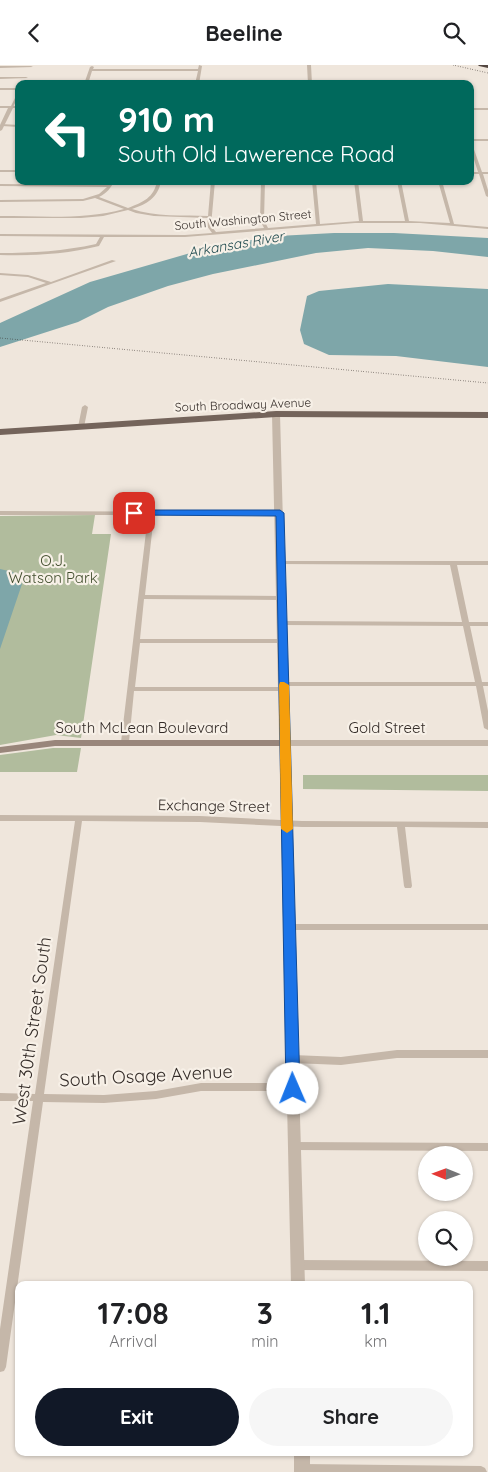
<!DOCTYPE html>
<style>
:root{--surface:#fff;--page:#f6f6f6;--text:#202124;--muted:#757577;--accent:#111827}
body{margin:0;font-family:Quicksand,sans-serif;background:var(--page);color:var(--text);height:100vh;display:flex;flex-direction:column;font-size:19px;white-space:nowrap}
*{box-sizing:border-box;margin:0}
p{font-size:16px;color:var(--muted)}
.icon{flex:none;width:28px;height:28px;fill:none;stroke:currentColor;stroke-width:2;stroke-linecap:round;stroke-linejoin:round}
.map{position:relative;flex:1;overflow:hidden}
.drawer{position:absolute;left:15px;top:1216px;width:458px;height:175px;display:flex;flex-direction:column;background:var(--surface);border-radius:10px;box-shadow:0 1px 4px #0004}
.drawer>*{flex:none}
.hud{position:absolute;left:15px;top:15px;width:459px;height:105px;border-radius:10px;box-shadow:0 1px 4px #0004;background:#00695c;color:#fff;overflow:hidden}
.needle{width:32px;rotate:271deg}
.buttons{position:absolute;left:418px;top:1081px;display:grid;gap:10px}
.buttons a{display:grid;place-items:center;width:55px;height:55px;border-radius:50%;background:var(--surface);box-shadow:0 1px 4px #0004;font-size:25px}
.pin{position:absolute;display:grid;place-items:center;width:42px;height:42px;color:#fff;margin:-21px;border-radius:10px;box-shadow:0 2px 8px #0006}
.me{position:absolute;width:55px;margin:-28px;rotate:359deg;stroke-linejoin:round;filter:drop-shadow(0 0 4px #0008)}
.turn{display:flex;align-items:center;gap:18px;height:105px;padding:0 20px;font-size:22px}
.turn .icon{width:65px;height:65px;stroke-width:2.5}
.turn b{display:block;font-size:35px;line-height:42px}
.eta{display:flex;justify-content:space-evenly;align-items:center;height:85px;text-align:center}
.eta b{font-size:30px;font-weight:800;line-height:35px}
.cta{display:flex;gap:10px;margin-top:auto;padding:10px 20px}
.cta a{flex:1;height:58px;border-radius:30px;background:var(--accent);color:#fff;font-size:20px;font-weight:800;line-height:58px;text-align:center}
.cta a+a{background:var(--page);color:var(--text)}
header{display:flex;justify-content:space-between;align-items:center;height:65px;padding:0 20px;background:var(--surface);font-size:22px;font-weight:800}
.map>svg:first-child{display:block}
.green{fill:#b1bc9d}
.water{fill:#7ea6a9}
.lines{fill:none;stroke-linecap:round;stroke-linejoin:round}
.minor{fill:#c5b7a9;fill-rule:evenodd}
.tertiary{fill:#c5b7a9;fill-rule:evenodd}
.secondary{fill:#99867b;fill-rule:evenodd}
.primary{fill:#74645b;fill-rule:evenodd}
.motorway{fill:#534640;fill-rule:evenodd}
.rail{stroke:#342c28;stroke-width:1;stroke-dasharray:0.5 2;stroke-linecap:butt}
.route{fill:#1a73e8;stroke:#114b97}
.slow{fill:#f59e0b}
.labels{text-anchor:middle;stroke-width:4.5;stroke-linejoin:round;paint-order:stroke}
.far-street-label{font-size:12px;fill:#342c28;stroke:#f7f0e7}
.far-water-label{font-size:14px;font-style:italic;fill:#224c50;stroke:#f7f0e7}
.park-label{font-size:15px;fill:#434f2f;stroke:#f7f0e7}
.street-label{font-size:15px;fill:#342c28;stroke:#f7f0e7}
.near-street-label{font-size:18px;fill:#342c28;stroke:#f7f0e7}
</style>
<header><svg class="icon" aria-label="back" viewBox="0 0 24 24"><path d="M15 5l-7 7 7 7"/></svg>Beeline<svg class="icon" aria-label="search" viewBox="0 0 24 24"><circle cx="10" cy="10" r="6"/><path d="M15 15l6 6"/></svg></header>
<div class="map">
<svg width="488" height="1407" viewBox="0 0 488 1407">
<rect width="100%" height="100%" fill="#efe6dc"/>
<path class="green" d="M95 450 92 469H111L81 673 56 670 0 680V451Z
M53 683H81L77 707H0V690Z
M303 710H488V726L303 724Z"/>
<path class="water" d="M334 168H394L488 173V192L433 186 368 183 316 188 213 209 168 221 108 242 78 257 0 282V258L90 217 218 180 278 171Z
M388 219 488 224V302L396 291 329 290 304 279 300 265 307 231 319 226Z
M0 504 13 507 22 519 0 584Z"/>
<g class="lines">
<path class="minor" d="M199 0 202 1 199 19H195L198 6H92L88 19H84L90 2 92 1 94 2 93 4H198Z
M307 0H311L312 19H308Z
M0 1H31L33 2 0 3Z
M0 12H26L28 13 0 14Z
M0 23H19V25H0Z
M19 25V30L13 42 10 43Z
M1 59 19 60V62L2 61Z
M470 74H488V76H471L482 107H488V109H483L488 125V132L486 131 479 109H470V107H478L470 82Z
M0 105H19V107H0Z
M110 116H114C111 123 107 128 99 132L128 143C143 137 154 133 157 116H161C158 133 147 139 132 144 154 152 184 150 208 151L211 116H215L211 161 216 167 264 163 260 155 261 116H265L264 155 268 163 316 159 312 116H316L320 159 359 156 354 116H358L363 156H405L397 116H401L409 156 450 158 438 116H442L454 159 488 162V164L420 158H355L185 172H104L99 181C67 189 34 191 0 190V188C33 188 64 186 96 179L100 172 0 171V169L185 170 212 168 207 161 208 153 154 151 136 148 128 145 103 151 81 153H0V151C41 151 84 155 124 144L95 133 83 136 0 137V135L83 134 99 129 107 122 0 121V119L109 120Z
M112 195 116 196 0 237V234L46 218 28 212 0 210V208L28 210 51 217Z
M85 340 88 342 84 362 81 364 78 362 82 342Z
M0 446 282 447 283 448 280 450H154L145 530 282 531 285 533 282 535 144 534 140 574H283L286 576 283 578H140L135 622H284L288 624 284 626H134L129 677 128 679H122L121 677 148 450H0Z
M281 496H488V500H457L469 557H488V561H470L482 617H488V621H483L488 646V665L484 663 476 621H284L281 619 284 617H475L463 561 283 560 280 558 283 556 462 557 450 500 279 499 278 498Z
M0 750 200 751 302 756 488 757V763L405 762 412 821 411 823H405L404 821 397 762H302L200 757 82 756 44 1029 104 1030 156 1026 201 1018H293L296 1019 298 1022 296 1025 293 1026H201L156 1034 104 1038 43 1037 6 1302 4 1306 0 1307V1264L33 1036H0V1028L35 1029 75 756H0Z
M290 859H488V865H290L287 864 286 862 287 860Z
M397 985H488V993H397L341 1000 293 998 290 997 288 994 290 991 293 990 341 992Z
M294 1077 488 1078V1086L294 1085 291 1084 289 1081 291 1078Z
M297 1195 488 1196V1206L297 1205 293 1203 292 1200 293 1197Z
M302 1399 481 1401 485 1403 487 1407H297L296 1405 298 1401Z"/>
<path class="tertiary" d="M0 41H19V43H13L2 65 0 66V60L8 43H0Z
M470 43H488V45H470Z
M276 347 280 349 289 675H488V681H289L305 1220H291L272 349Z
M294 1388H310V1407H294Z"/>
<path class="secondary" d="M55 675H285L291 678 285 681H55L0 688V682Z"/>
<path class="primary" d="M276 346 488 347V353L276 352 0 370V364Z"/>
<path class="motorway" d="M478 0H488V3L479 1Z"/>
<path class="rail" d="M453 0 488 8
M0 273 488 318"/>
</g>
<path class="route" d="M134 445H280L284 448 300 1024 298 1028 293 1030 288 1028 286 1024 276 451 131 450 130 448Z"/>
<path class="slow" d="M280 617H284L289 620 293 764 287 768 281 764 279 620Z"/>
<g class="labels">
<g class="far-street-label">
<text transform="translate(243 155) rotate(-5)" y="4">South Washington Street</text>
<text transform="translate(243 340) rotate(-2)" y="4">South Broadway Avenue</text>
</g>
<g class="far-water-label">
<text transform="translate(236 179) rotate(-10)" y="5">Arkansas River</text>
</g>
<g class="park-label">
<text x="53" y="501">O.J.<tspan x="53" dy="17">Watson Park</tspan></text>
</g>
<g class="street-label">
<text x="142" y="668">South McLean Boulevard</text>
<text x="387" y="668">Gold Street</text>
<text transform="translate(214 741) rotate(1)" y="5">Exchange Street</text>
</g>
<g class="near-street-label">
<text transform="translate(32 966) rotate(-82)" y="6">West 30th Street South</text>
<text transform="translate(146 1011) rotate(-3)" y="6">South Osage Avenue</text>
</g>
</g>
</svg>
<div class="buttons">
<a><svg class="needle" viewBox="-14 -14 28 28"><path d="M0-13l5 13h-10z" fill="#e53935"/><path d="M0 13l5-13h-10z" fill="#757577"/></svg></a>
<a><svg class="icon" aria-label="search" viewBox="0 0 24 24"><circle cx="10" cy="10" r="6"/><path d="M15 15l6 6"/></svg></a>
</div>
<div class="pin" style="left:134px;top:448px;background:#d93025"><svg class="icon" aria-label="arrive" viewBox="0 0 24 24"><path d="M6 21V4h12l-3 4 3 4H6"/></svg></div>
<svg class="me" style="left:293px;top:1024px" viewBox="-20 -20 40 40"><circle r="19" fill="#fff"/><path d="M0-13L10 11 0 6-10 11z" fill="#1a73e8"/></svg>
<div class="hud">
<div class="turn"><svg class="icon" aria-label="left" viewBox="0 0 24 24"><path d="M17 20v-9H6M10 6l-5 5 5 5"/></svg><div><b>910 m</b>South Old Lawerence Road</div></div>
</div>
<section class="drawer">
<div class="eta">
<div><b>17:08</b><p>Arrival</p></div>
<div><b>3</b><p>min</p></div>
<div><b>1.1</b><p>km</p></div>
</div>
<div class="cta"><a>Exit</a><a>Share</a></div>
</section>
</div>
